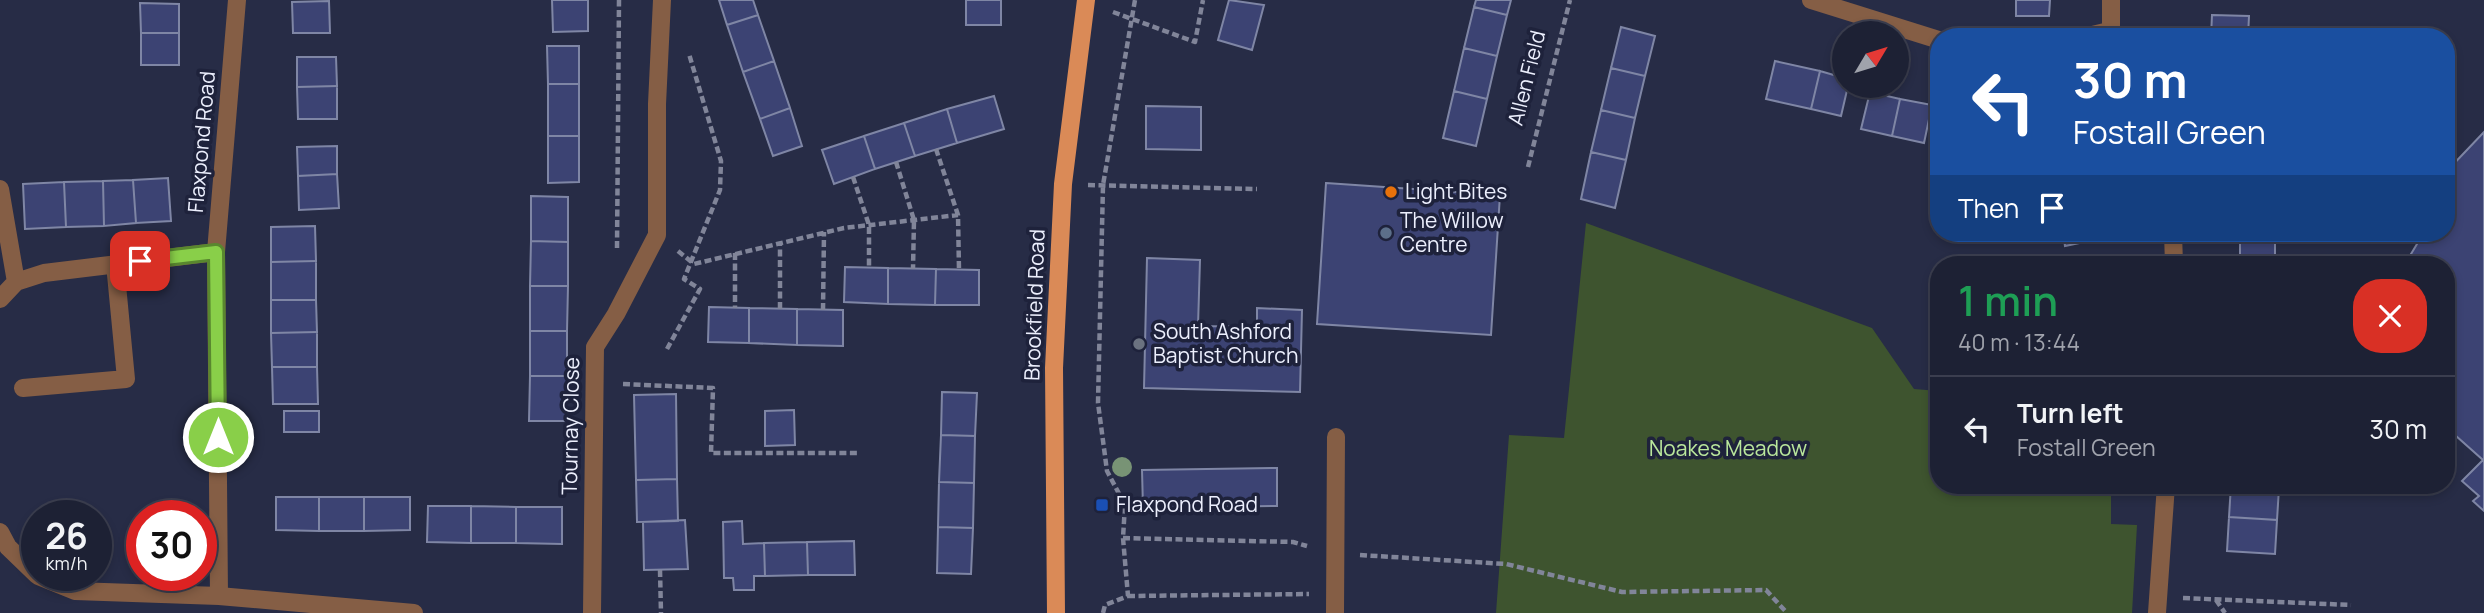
<!DOCTYPE html>
<meta charset="utf-8">
<style>
:root{--surface:#1d2134;--page:#2a2e40;--text:#f1f3f6;--muted:#a0a3ac;--line:#3b3e4f}
body{margin:0;font-family:Manrope,sans-serif;background:var(--page);color:var(--text);height:100vh;display:flex;flex-direction:column;font-size:26px;white-space:nowrap}
*{box-sizing:border-box;margin:0}
p{font-size:23px;color:var(--muted)}
.icon{flex:none;width:38px;height:38px;fill:none;stroke:currentColor;stroke-width:2;stroke-linecap:round;stroke-linejoin:round}
.map{position:relative;flex:1;overflow:hidden}
.drawer{position:absolute;left:1930px;top:256px;width:525px;height:238px;display:flex;flex-direction:column;background:var(--surface);border-radius:28px;box-shadow:0 4px 10px #0003,0 0 0 2px var(--line)}
.drawer>*{flex:none}
.banner{position:absolute;left:1930px;top:28px;width:525px;height:214px;border-radius:28px;box-shadow:0 4px 10px #0003,0 0 0 2px var(--line);background:#1a4fa0;color:#fff;overflow:hidden}
.needle{width:46px;rotate:52deg}
.controls{position:absolute;left:1832px;top:21px;display:grid;gap:14px}
.controls a{display:grid;place-items:center;width:77px;height:77px;border-radius:50%;background:var(--surface);box-shadow:0 4px 10px #0003,0 0 0 2px var(--line);font-size:35px}
.speed{position:absolute;left:21px;top:500px;display:flex;gap:14px;font-size:35px;font-weight:700;text-align:center}
.speed>*{display:grid;place-content:center;width:91px;height:91px;border-radius:50%;background:var(--surface);box-shadow:0 4px 10px #0003,0 0 0 2px var(--line);line-height:1}
.speed small{font-size:18px;font-weight:400}
.speed .limit{border:10px solid #d22;background:#fff;color:#111}
.pin{position:absolute;display:grid;place-items:center;width:60px;height:60px;color:#fff;margin:-30px;border-radius:14px;box-shadow:0 4px 10px #0006}
.me{position:absolute;width:77px;margin:-38px;rotate:0deg;stroke-linejoin:round;filter:drop-shadow(0 0 5px #0008)}
.turn{display:flex;align-items:center;gap:24px;height:147px;padding:0 28px;font-size:32px}
.turn .icon{width:91px;height:91px;stroke-width:2.5}
.turn b{display:block;font-size:49px;line-height:60px}
.then{display:flex;align-items:center;height:66px;padding:0 28px;background:#0003;gap:14px;font-size:26px}
.round{display:grid;place-items:center;flex:none;width:74px;height:74px;border-radius:28px;background:var(--page)}
.head{display:flex;align-items:center;justify-content:space-between;height:119px;padding:0 28px}
h1{font-size:42px;font-weight:600;line-height:52px;color:#1e9e55}
ul{padding:0;list-style:none}
li{display:flex;align-items:center;gap:21px;height:105px;padding:0 28px;border-top:2px solid var(--line)}
li div{flex:1}
li b{display:block;font-size:26px}
li em{font-style:normal}
.map>svg:first-child{display:block}
.green{fill:#3e542f}
.building{fill:#3c4373;stroke:#7f86a5;stroke-width:2}
.lines{fill:none;stroke-linecap:round;stroke-linejoin:round}
.path{stroke:#818599;stroke-width:4.5;stroke-dasharray:7 3.5;stroke-linecap:butt}
.minor{stroke:#855e45;stroke-width:18}
.major{stroke:#da8a57;stroke-width:18}
.tree{fill:#789375}
.route-casing{stroke:#59872f;stroke-width:18}
.route{stroke:#89cf49;stroke-width:12}
.food-dot{fill:#e8710a;stroke:#1e223b;stroke-width:2.5}
.service-dot{fill:#5c6f8a;stroke:#1e223b;stroke-width:2.5}
.worship-dot{fill:#6b7280;stroke:#1e223b;stroke-width:2.5}
.transit-dot{fill:#1a4fb4;stroke:#1e223b;stroke-width:2.5}
.labels{text-anchor:middle;stroke-width:7;stroke-linejoin:round;paint-order:stroke}
.street-label{font-size:21px;fill:#eceffd;stroke:#1e223b}
.poi-label{font-size:21px;fill:#eceffd;stroke:#1e223b;text-anchor:start}
.park-label{font-size:21px;fill:#bae79c;stroke:#1e223b}
</style>
<div class="map">
<svg width="2484" height="613" viewBox="0 0 2484 613">
<rect width="100%" height="100%" fill="#272c46"/>
<path class="green" d="M1586 223 1872 328 1914 389 1939 391V485H2111V524L2137 525 2132 613H1496L1509 435 1564 438Z"/>
<path class="building" d="M552 0H588V31L553 32Z
M719 0H753L758 15 727 25Z
M966 0H1001V25H966Z
M1229 0 1264 5 1252 50 1218 40Z
M1476 0H1511L1507 15 1474 7Z
M2016 0H2050L2049 16H2016Z
M329 1 330 33H293L292 2Z
M140 3 179 4V33H141Z
M1474 7 1507 15 1497 56 1464 48Z
M758 15 774 61 743 72 727 25Z
M2212 15 2249 16 2248 37H2211Z
M1621 27 1655 36 1645 76 1611 68Z
M141 33H179V65H141Z
M547 46H579V84H548Z
M1464 48 1497 56 1487 99 1454 91Z
M297 57H336L337 86 297 87Z
M774 61 790 108 760 119 743 72Z
M1775 61 1820 71 1811 109 1766 99Z
M1611 68 1645 76 1635 118 1601 110Z
M1820 71 1844 78V86H1848L1841 116 1811 109Z
M548 84H579V136H548Z
M337 86V119H298L297 87Z
M1454 91 1487 99 1476 146 1443 138Z
M1870 92 1900 99 1892 136 1861 129Z
M994 96 1004 129 957 143 947 109Z
M1900 99 1932 105 1924 143 1892 136Z
M1146 106 1201 107V150L1146 149Z
M790 108 802 146 773 156 760 119Z
M947 109 957 143 915 156 904 123Z
M1601 110 1635 118 1626 160 1591 152Z
M904 123 915 156 875 169 864 136Z
M2484 132V511L2473 501 2479 496 2462 481 2483 460 2446 427V264H2405L2417 244 2416 237H2426V233H2446V172Z
M548 136H579V182L548 183Z
M864 136 875 169 834 184 822 150Z
M337 146V174L298 176 297 147Z
M1591 152 1626 160 1615 208 1581 199Z
M337 174 339 208 299 210 298 176Z
M168 178 171 221 136 223 133 180Z
M133 180 136 223 104 226 103 181Z
M103 181 104 226 66 227 64 182Z
M64 182 66 227 25 229 23 184Z
M1326 183 1500 195 1491 335 1317 324Z
M531 196 568 197V242L531 241Z
M315 226 316 261 271 262V227Z
M2063 233H2098L2099 239 2065 246Z
M2240 233H2275V264H2240Z
M531 241 568 242V286H530Z
M1147 258 1200 260 1198 326 1257 327V308L1302 310 1300 392 1144 388Z
M316 261V300H271V262Z
M845 267 888 268V304L844 302Z
M888 268 936 269 935 305 888 304Z
M936 269 979 270V305H935Z
M530 286H568L567 331H530Z
M271 300H316L317 332 271 333Z
M709 307 749 308V343L708 342Z
M749 308 797 309V345L749 343Z
M797 309 843 310V346L797 345Z
M1934 317H1939V361H1933Z
M530 331H567V376H530Z
M317 332V367H272L271 333Z
M272 367H317L318 404H273Z
M530 376H567V421H529Z
M942 392 977 393 975 436 941 435Z
M676 394 677 479 636 480 634 395Z
M794 410 795 445 765 446V411Z
M284 411H319V432H284Z
M941 435 975 436 974 483 939 482Z
M1277 468V506L1143 508 1142 470Z
M677 479 678 521 637 522 636 480Z
M939 482 974 483 973 528 938 527Z
M2231 485 2279 488 2277 520 2229 517Z
M276 497H319V531L276 530Z
M319 497H364V531H319Z
M364 497H410V530L364 531Z
M428 506H471V543L427 542Z
M471 506 516 507V543H471Z
M516 507H562V544L516 543Z
M2229 517 2277 520 2275 554 2227 551Z
M685 520 688 569 644 570 643 522Z
M742 521 743 544 764 543 765 576H754V590H734L733 578H724L723 522Z
M938 527 973 528 971 574 937 573Z
M854 541 855 575H808L807 542Z
M807 542 808 575 765 576 764 543Z"/>
<g class="lines">
<path class="path" d="M1113 12 1195 42 1203 0
M936 149 958 215 959 270
M896 162 914 220 913 269
M1528 167 1570 0
M853 177 869 225V268
M1088 185 1257 189
M617 248 619 0
M678 251 694 264 844 228 958 215
M735 253V308
M780 309V243
M823 310 824 232
M667 349 700 289 684 279 720 190 721 161 689 54
M623 384 713 388 711 453H860
M1123 538 1293 542 1307 546
M1360 555 1506 564 1622 592 1766 590 1787 613
M660 570 661 613
M1128 596 1309 594
M2183 598 2351 605
M2216 600 2225 613
M1103 613 1105 605 1128 596 1123 538 1125 505 1107 471 1098 403 1103 185 1135 0"/>
<path class="minor" d="M237 0 216 252 219 596 414 613
M1811 0 1939 40
M2111 0V37
M2084 37 2109 31
M0 189 16 282
M2173 233 2174 264
M0 299 16 282 44 273 216 252
M23 388 126 379 115 264
M0 532 8 547 37 575
M38 576 75 591 219 596
M592 613 595 347 616 314 657 235V104L662 0
M1335 613 1336 437
M2157 613 2166 485"/>
<path class="major" d="M1056 613 1054 368 1063 184 1086 0"/>
</g>
<circle class="tree" cx="1122" cy="467" r="10"/>
<g class="lines">
<g class="route-casing">
<path id="route" d="M140 261 216 252 218 437"/>
</g>
<use href="#route" class="route"/>
</g>
<circle class="food-dot" cx="1391" cy="192" r="7"/>
<circle class="service-dot" cx="1386" cy="233" r="7"/>
<circle class="worship-dot" cx="1139" cy="344" r="7"/>
<rect class="transit-dot" x="1095" y="498" width="14" height="14" rx="3.5"/>
<g class="labels">
<g class="street-label">
<text transform="translate(1527 78) rotate(-76)" y="7">Allen Field</text>
<text transform="translate(202 142) rotate(-85)" y="7">Flaxpond Road</text>
<text transform="translate(1035 305) rotate(-88)" y="7">Brookfield Road</text>
<text transform="translate(571 426) rotate(-89)" y="7">Tournay Close</text>
</g>
<g class="poi-label">
<text x="1405" y="199">Light Bites</text>
<text x="1400" y="228">The Willow<tspan x="1400" dy="24">Centre</tspan></text>
<text x="1153" y="339">South Ashford<tspan x="1153" dy="24">Baptist Church</tspan></text>
<text x="1116" y="512">Flaxpond Road</text>
</g>
<g class="park-label">
<text x="1728" y="456">Noakes Meadow</text>
</g>
</g>
</svg>
<div class="controls">
<a><svg class="needle" viewBox="-14 -14 28 28"><path d="M0-13l5 13h-10z" fill="#e53935"/><path d="M0 13l5-13h-10z" fill="#a0a3ac"/></svg></a>
</div>
<div class="speed"><div>26<small>km/h</small></div><div class="limit">30</div></div>
<div class="pin" style="left:140px;top:261px;background:#d93025"><svg class="icon" aria-label="arrive" viewBox="0 0 24 24"><path d="M6 21V4h12l-3 4 3 4H6"/></svg></div>
<svg class="me" style="left:218px;top:437px" viewBox="-20 -20 40 40"><circle r="17" fill="#89cf49" stroke="#fff" stroke-width="3"/><path d="M0-11L8 9 0 5-8 9z" fill="#fff"/></svg>
<div class="banner">
<div class="turn"><svg class="icon" aria-label="left" viewBox="0 0 24 24"><path d="M17 20v-9H6M10 6l-5 5 5 5"/></svg><div><b>30 m</b>Fostall Green</div></div>
<div class="then">Then<svg class="icon" aria-label="arrive" viewBox="0 0 24 24"><path d="M6 21V4h12l-3 4 3 4H6"/></svg></div>
</div>
<section class="drawer">
<div class="head"><div><h1>1 min</h1><p>40 m · 13:44</p></div><a class="round" style="background:#d93025;color:#fff"><svg class="icon" aria-label="close" viewBox="0 0 24 24"><path d="M6 6l12 12M18 6L6 18"/></svg></a></div>
<ul>
<li><svg class="icon" aria-label="left" viewBox="0 0 24 24"><path d="M17 20v-9H6M10 6l-5 5 5 5"/></svg><div><b>Turn left</b><p>Fostall Green</p></div><em>30 m</em></li>
</ul>
</section>
</div>
